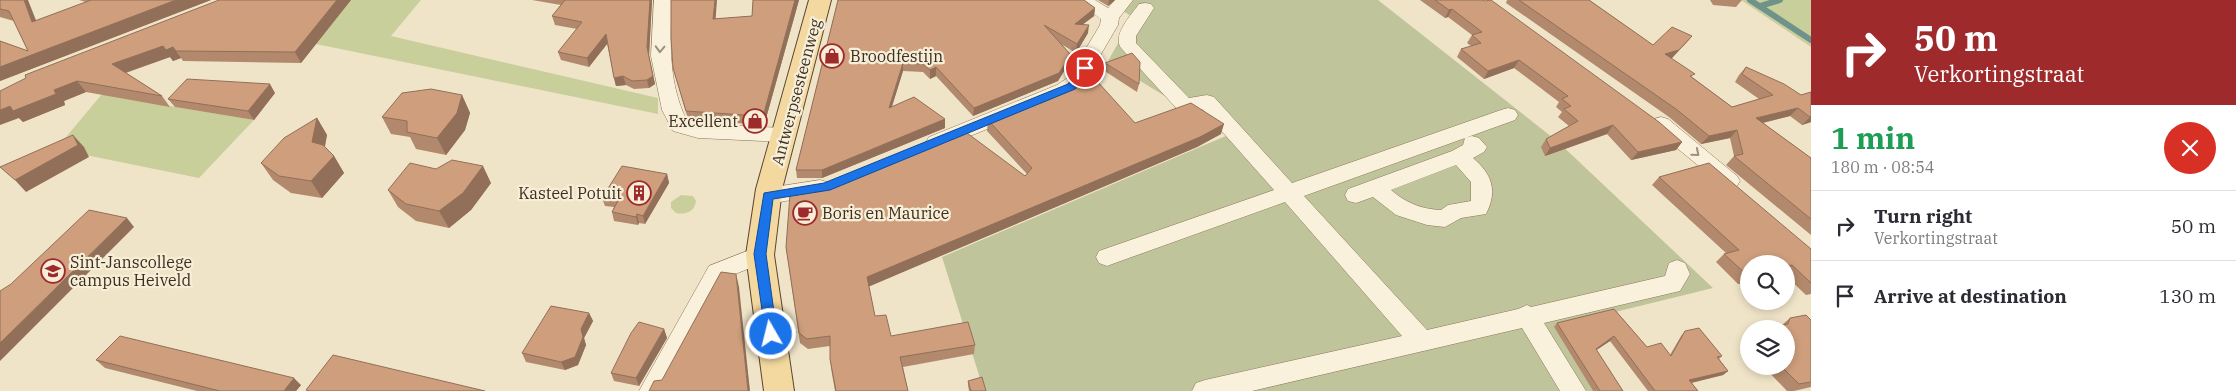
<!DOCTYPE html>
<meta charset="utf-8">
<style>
:root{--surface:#fff;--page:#f7f7f7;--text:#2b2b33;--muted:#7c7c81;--line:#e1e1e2}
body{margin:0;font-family:"IBM Plex Serif",serif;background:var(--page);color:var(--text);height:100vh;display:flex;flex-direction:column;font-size:19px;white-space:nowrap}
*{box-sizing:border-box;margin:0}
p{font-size:16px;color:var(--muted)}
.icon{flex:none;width:28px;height:28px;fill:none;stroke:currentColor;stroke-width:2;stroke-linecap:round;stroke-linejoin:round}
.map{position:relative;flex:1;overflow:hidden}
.side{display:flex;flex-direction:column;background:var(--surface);width:425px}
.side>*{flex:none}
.hud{background:#9e2a2b;color:#fff;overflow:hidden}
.buttons{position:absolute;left:1740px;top:255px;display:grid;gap:10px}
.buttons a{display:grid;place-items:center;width:55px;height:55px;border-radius:50%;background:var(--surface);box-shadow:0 2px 8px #0003;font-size:25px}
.pin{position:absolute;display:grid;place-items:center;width:42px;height:42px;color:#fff;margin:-21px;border:2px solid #fff;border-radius:50%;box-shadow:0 1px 5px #0007}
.me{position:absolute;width:55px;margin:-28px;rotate:352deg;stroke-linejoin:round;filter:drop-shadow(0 0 4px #0008)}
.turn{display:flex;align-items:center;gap:18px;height:105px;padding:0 20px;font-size:22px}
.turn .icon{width:65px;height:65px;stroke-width:2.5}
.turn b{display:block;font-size:35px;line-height:42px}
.round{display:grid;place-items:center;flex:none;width:52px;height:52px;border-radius:26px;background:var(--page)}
.overview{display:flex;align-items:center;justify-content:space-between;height:85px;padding:0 20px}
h1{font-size:30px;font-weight:700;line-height:38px;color:#1e9e55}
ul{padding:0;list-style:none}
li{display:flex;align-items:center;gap:15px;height:70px;padding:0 20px;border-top:1px solid var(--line)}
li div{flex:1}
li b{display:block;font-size:19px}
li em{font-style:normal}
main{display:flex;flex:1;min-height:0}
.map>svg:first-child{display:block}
.green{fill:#c9cf9b}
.cemetery{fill:#bfc49a}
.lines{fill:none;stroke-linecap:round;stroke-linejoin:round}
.stream{stroke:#6f938a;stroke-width:6}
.minor-casing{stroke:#8d765c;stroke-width:1}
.major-casing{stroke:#5b4430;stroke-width:2}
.minor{fill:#faf1dc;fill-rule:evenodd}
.major{fill:#f3d9a0;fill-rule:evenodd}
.wall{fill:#b2896c}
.shaded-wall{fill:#916f58}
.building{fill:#cf9f7d;stroke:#916f58}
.oneway{stroke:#9c907e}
.route{fill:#1a73e8;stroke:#114b97}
.labels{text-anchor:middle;stroke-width:4.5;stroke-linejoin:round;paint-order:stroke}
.poi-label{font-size:16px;fill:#3d2e20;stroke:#f7eed8;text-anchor:start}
.street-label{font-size:16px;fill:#3d2e20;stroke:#f7eed8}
</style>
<main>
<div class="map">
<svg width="1811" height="391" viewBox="0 0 1811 391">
<rect width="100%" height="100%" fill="#f0e4c8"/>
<path class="green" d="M351 0H421L391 36 658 98V114L316 44Z
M1741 0H1811V47Z
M116 80 128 99 254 120 199 178 56 149 102 94Z
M681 195 693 196 696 201C695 212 685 215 676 213L671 208V202Z"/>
<path class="cemetery" d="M1104 0H1378L1557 141 1713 288 1554 327 1593 391H984L942 257 1228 135 1108 61 1133 17Z"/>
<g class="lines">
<path class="stream" d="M1750 0 1811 40
M1760 6 1780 0"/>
<g class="minor-casing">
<path id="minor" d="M654 0H672C670 42 668 83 687 121L698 124 784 128 791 130 794 135 791 140 784 142 698 138 673 131 662 110 651 56Z
M1074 0H1095L1108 8 1115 0H1133L1119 18 1118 25 1083 85 1071 95 943 147 936 149 929 147 926 142 929 137 1057 85 1069 77 1100 25 1101 19Z
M1145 3 1151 4 1154 8 1136 36V43L1189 98 1207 95 1214 97 1292 183 1501 110 1508 108 1515 110 1518 115 1515 120 1304 196 1427 330 1518 309 1527 305 1531 307 1665 276 1669 263 1677 260 1685 263 1690 274 1680 291 1544 323 1586 391H1560L1522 328 1252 391H1192L1196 383 1205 380 1402 336 1285 202 1115 263 1107 266 1099 263 1096 257 1099 251 1274 190 1202 109 1185 112 1178 110 1121 48C1112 35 1131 15 1139 4Z
M1661 117 1668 119 1737 176 1740 181 1737 186 1730 189 1723 186 1654 129 1651 124 1654 119Z
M1472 136 1479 138 1487 147 1484 152 1473 158C1492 174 1498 191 1486 214L1461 218 1445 227 1427 225 1396 215 1373 197 1356 203 1348 201 1345 195 1348 189 1452 151 1463 145 1465 138ZM1456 165 1471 182V201L1448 205 1441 210C1421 209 1406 203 1391 190Z
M820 180 827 182 831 188 827 194 768 204 760 202 757 196 760 190 768 188Z
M760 246 768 249 771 255 768 261 725 278 665 391H639L709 266Z"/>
</g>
<g class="major-casing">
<path id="major" d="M809 0H831L782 189 774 255 794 391H764L746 255 756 189Z"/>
</g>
<use href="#minor" class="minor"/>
<use href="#major" class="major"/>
</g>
<path class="wall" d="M0 0 36 21 86 2 79 0H211L0 81V41L28 51 14 21 0 17Z
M219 0H351L301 63 183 61 181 58 173 61 170 57 126 73 162 96 170 107 86 92 64 101 65 105 23 122 19 118 26 78Z
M532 0H652L649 56 655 84 649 88 634 89 626 85 616 86 614 78 607 43 589 67 561 60 558 52 577 29 555 25 552 16 561 5Z
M753 0H799L765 122 760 125 688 119 673 68 715 19 752 16Z
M838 0 1095 8 1094 16 1083 24 1088 33 1076 53 1061 44 1071 55 1069 63 1058 81 973 116 936 76 930 79 923 72 903 71 892 106 945 128 822 178H797L796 170Z
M1098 0H1115L1108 6Z
M1420 0H1483L1682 142 1676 150 1631 160 1607 134 1545 156 1541 147 1546 139 1569 126 1558 117 1562 112 1556 107 1559 102 1514 68 1484 79 1457 57 1461 49 1471 46 1467 43 1472 35 1448 17 1445 18Z
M1507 0H1589L1653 45 1692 36 1685 44 1671 59 1692 77 1732 107 1759 99 1735 82 1739 75 1746 67 1801 95 1811 92V122L1802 125 1790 116 1763 123 1811 158V235L1726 165 1734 156 1730 138 1701 144 1669 117 1506 3Z
M1710 0H1742L1736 7 1713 5Z
M1105 63 1139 84 1137 92 1103 70Z
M275 93 254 120 175 107 168 99Z
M462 95 470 113 465 130 446 155 416 149 410 137 391 134 382 117Z
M1045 97V102L1135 123 1221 134 1197 147 869 286 875 316 891 336 975 345 974 354 903 367 908 391H835L831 368 830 346 808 349 800 343 786 247 1025 176 1027 174 987 131 988 120Z
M317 118 327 135 325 147 334 156 344 173 322 198 291 193 273 180 261 163Z
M667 174 669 183 645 224 639 223 638 225 614 221 612 212 614 207 605 206 602 198Z
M1659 177 1811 249V294L1806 295 1786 276V264H1749V281L1738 284 1716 262 1724 254 1726 253 1652 185Z
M491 183 471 210 449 228 416 221 398 207 388 190Z
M1614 309 1647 347 1670 355 1681 336 1685 331 1722 356 1719 359 1728 371 1723 375 1692 383 1698 391H1648L1610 341 1596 350 1623 391H1593L1554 327 1557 323Z
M589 313 593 321 584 338 586 345 578 365 565 370 526 362 522 353Z
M1790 318 1811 320V387L1794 391H1787L1764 367 1765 366H1786V329H1768L1782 325Z
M664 329 667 338 639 386 614 381 611 373Z
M96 360 301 385 296 391H197L105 368Z
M968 381 986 391H969L968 385Z"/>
<path class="shaded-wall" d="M24 0H28L41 33 32 22Z
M176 0H211L0 81V67Z
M337 0H351L301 63 295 52Z
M650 0H652L649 56 655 84 649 88 647 80V47Z
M715 0H717L715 27 713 19Z
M795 0H799L765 122 760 125 758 116Z
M1109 0H1115L1108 6Z
M1095 8 1094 16 1073 32 1075 24Z
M1452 9 1448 17 1445 18 1449 10Z
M1089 25 1088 33 1076 53 1077 44Z
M606 34 608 43 589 67 587 58Z
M1692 36 1685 44 1672 58 1659 63 1665 54Z
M163 46 173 47 181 58 173 61 170 57 121 74 112 64Z
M1071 55 1069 63 1058 81 973 116 974 108Z
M1519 60 1514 68 1484 79 1488 71Z
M903 63V71L889 116V108Z
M936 67V76L930 79V70Z
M623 76 626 85 616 86 614 78Z
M77 81 86 92 64 101 65 105 23 122 19 118 0 125V110Z
M270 84 275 93 254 120 248 111Z
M462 95 470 113 465 130 446 155 437 138Z
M1798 108 1790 116 1749 126 1756 118Z
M1811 116V122L1802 125Z
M317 118 327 135 322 159 312 142Z
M945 119V128L822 178V170Z
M1224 124 1221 134 1197 147 868 287 867 277Z
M1613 125 1607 134 1545 156 1550 148Z
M1737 130 1730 138 1701 144 1709 136Z
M73 135 84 147 89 157 26 192 15 180Z
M1682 142 1676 150 1631 160 1638 152Z
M334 156 344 173 322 198 311 181Z
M483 166 491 183 471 210 449 228 439 211Z
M667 174 669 183 645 224 643 216Z
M637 214 639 223 638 225 636 217Z
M127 218 134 227 0 361V343Z
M1792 265 1786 270V266Z
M736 274 739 287 750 391H748Z
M1747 275H1749V281L1738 284Z
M589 313 593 321 584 338 586 345 578 365 565 370 561 362Z
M664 329 667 338 639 386 636 378Z
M1614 336 1610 341 1592 353 1596 349Z
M1728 371 1723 375 1685 384 1689 380Z
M294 378 301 385 296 391H284Z"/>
<path class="building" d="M0 0H24L32 22 91 0H176L0 67V41L28 51 9 11 0 9Z
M219 0H337L295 52 176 51 173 47 166 50 163 46 112 64 162 96 77 81 54 90 56 94 13 111 10 106 0 110V91L26 78 25 75Z
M565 0H650L647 47 653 76 647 80 632 81 623 76 614 78 606 34 587 58 558 52 582 22 552 16Z
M671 0H715L713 19 752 16 753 0H795L764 113 758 116 686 111 673 68 671 38Z
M838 0H1084L1095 8 1075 24 1089 25 1077 44 1044 25 1071 55 1059 73 974 108 936 67 930 70 923 64 903 63 889 108 914 97 945 119 822 170H796Z
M1435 0H1483L1485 1 1491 0 1659 122 1682 142 1638 152 1613 125 1550 148 1546 139 1578 121 1564 109 1571 106 1562 99 1568 96 1519 60 1488 71 1461 49 1481 43 1472 35 1482 32 1452 9 1449 10Z
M1519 0H1589L1653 45 1672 27 1692 36 1679 50 1665 54 1695 74 1690 76 1732 107 1773 95 1742 74 1746 67 1784 84 1801 95 1811 92V116L1810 117 1798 108 1756 118 1811 158V219L1734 156 1743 154 1737 130 1709 136 1676 109Z
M1132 53 1140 62 1139 84 1105 63Z
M187 79 270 84 248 111 168 99Z
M1096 80 1135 123 1191 103 1224 124 1200 137 867 277 875 316 886 315 891 336 968 322 975 345 900 357 908 391H836L830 359V336L807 339 799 333 786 247 790 194 797 190 833 184 963 130 1025 176 1032 168 988 120 1045 97 1041 103Z
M431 89 462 95 457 113 437 138 407 132V121L382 117 402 93Z
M317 118 312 142 323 145 334 156 311 181 279 176 261 163 284 138Z
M73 135 78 145 15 180 0 167Z
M452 160 483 166 463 193 439 211 406 204 388 190 410 163 436 169Z
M1709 163 1811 249V283L1792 265 1786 266V264H1749V275H1747L1724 254 1739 250 1659 177Z
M622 166 667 174 643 216 637 214 636 217 612 212 619 199 602 198Z
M89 210 127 218 0 343V291L11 284Z
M721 272 736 274 748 391H649L654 381 662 380Z
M551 306 589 313 581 329 583 337 575 357 561 362 522 353Z
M1614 309 1647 347 1661 343 1671 356 1685 331 1699 328 1722 356 1717 357 1728 371 1689 380 1698 391H1655L1614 336 1596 349 1623 391H1600L1557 323Z
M1806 315 1811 320V382L1799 384 1781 366H1786V355L1793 353 1786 346V329L1768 328 1788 324 1790 318Z
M639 322 664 329 636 378 611 373 631 333Z
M120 336 294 378 284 391H220L96 360Z
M333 355 485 391H310L306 390Z
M982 377 986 391H971L968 381Z"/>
<defs><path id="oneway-chevron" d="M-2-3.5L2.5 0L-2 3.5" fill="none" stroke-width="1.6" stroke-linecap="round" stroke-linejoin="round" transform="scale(1.25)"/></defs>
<g class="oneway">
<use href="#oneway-chevron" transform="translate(660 49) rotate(92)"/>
<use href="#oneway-chevron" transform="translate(1696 153) rotate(40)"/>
</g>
<path class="route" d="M1085 64 1090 68 1075 89 830 190 773 199 766 254 777 334 775 338H766L754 254 764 193 824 183 1068 84 1081 65Z"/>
<defs>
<g id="shop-ring" transform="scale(1.25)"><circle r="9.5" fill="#f7eed8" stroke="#9e2a2b" stroke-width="1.5"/><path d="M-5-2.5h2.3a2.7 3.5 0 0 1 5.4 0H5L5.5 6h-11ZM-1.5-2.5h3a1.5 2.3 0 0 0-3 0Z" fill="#9e2a2b"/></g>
<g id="building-ring" transform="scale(1.25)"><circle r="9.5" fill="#f7eed8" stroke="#9e2a2b" stroke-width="1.5"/><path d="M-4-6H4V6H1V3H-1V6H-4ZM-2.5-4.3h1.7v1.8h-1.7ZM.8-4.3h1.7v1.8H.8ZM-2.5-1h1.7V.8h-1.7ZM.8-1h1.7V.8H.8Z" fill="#9e2a2b"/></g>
<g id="cafe-ring" transform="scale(1.25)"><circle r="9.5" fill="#f7eed8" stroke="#9e2a2b" stroke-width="1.5"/><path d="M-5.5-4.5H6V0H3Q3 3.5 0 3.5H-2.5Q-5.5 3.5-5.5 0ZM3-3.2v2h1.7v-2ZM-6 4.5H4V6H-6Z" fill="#9e2a2b"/></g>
<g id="school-ring" transform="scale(1.25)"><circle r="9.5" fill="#f7eed8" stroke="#9e2a2b" stroke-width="1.5"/><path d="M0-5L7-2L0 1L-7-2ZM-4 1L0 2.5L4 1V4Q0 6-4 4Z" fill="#9e2a2b"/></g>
</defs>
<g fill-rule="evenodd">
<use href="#shop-ring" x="832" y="56"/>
<use href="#shop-ring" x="755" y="121"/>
<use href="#building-ring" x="639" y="193"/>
<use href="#cafe-ring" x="805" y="213"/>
<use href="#school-ring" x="53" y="271"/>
</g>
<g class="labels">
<g class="poi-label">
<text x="850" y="62">Broodfestijn</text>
<text x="738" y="127" text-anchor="end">Excellent</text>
<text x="622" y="199" text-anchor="end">Kasteel Potuit</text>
<text x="822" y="219">Boris en Maurice</text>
<text x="70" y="268">Sint-Janscollege<tspan x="70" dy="18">campus Heiveld</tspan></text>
</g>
<g class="street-label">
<text transform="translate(796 92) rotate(-75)" y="6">Antwerpsesteenweg</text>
</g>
</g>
</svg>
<div class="buttons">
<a><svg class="icon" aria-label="search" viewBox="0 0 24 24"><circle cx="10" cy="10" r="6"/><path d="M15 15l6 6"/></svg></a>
<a><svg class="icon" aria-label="layers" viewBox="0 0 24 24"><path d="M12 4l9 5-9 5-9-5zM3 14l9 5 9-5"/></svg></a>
</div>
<div class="pin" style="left:1085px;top:68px;background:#d93025"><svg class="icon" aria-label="arrive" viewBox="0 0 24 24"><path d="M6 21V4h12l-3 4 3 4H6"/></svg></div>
<svg class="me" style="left:771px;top:334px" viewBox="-20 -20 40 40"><circle r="17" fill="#1a73e8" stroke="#fff" stroke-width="3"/><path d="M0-11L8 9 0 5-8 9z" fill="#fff"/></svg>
</div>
<section class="side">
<div class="hud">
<div class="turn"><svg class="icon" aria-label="right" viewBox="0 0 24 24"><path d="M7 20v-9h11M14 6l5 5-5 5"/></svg><div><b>50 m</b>Verkortingstraat</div></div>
</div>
<div class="overview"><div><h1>1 min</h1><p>180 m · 08:54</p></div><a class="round" style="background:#d93025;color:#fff"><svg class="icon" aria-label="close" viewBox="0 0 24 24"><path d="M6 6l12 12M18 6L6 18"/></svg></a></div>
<ul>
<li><svg class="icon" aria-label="right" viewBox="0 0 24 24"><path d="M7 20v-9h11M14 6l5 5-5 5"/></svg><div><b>Turn right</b><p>Verkortingstraat</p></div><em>50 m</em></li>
<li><svg class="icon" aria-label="arrive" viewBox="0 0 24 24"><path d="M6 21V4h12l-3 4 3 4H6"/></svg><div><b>Arrive at destination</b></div><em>130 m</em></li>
</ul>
</section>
</main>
